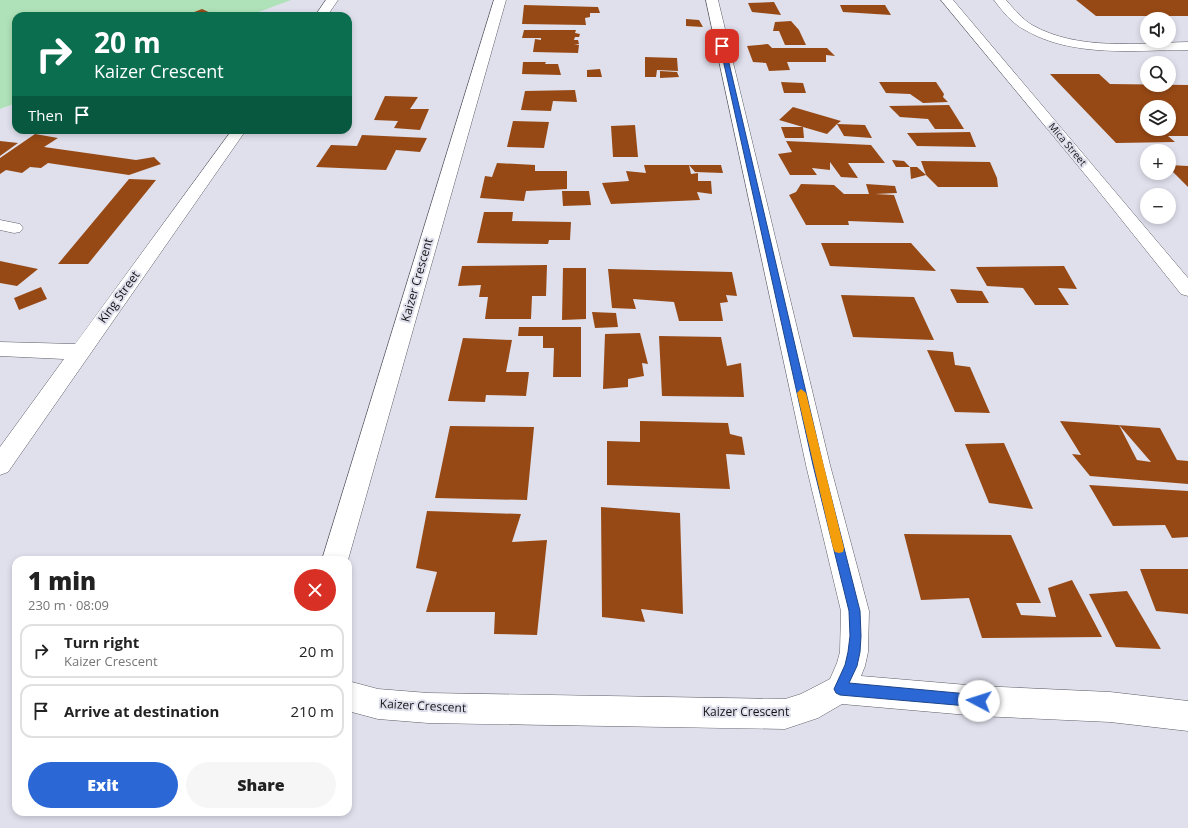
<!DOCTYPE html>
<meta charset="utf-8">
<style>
:root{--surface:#fff;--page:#f6f6f6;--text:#222;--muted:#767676;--line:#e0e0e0;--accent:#2b68d6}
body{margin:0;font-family:"Open Sans",sans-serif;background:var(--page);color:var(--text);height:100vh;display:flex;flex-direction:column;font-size:15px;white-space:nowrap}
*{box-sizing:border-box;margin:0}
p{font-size:13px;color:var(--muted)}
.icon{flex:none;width:22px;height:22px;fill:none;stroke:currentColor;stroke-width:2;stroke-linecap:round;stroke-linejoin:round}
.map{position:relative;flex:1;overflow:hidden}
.side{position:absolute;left:12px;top:556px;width:340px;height:260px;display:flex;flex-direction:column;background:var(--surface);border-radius:12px;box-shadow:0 2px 6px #0003}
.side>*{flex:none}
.banner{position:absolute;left:12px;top:12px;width:340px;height:122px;border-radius:12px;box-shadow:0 2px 6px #0003;background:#0b6e4f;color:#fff;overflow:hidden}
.controls{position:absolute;left:1140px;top:12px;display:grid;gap:8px}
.controls a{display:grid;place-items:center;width:36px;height:36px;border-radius:50%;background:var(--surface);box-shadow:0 2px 6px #0003;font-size:20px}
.pin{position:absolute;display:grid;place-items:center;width:34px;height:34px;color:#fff;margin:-17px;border-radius:8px;box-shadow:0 2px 6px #0006}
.me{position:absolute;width:44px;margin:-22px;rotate:275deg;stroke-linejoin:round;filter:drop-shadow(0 0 3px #0008)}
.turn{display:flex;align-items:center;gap:14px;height:84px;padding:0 16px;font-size:18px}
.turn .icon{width:52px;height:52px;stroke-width:2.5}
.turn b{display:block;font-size:28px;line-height:34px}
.then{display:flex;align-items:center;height:38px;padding:0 16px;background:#0003;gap:8px;font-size:15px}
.round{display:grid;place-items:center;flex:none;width:42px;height:42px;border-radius:21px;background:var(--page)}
.head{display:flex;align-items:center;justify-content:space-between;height:68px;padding:0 16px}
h1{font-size:24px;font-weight:800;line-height:30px}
.primary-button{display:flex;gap:8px;margin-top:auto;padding:8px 16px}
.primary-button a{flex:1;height:46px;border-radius:24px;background:var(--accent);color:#fff;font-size:16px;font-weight:800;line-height:46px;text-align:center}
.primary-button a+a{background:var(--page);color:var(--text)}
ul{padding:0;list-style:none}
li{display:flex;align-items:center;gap:12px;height:54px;margin:0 8px 6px;padding:0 8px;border:2px solid var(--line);border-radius:12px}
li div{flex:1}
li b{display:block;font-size:15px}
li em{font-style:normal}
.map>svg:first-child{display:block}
.green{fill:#b0e2b9}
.building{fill:#974915;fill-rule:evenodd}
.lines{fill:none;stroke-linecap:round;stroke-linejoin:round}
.minor-casing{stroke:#5c5d67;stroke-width:1}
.minor{fill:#fff;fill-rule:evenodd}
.route{fill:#2b68d6;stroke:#1c448b}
.slow{fill:#f59e0b}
.labels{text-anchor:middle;stroke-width:4;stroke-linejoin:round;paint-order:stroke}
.far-street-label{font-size:10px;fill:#131317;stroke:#dfe0ec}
.street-label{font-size:12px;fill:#131317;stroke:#dfe0ec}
</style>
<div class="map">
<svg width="1188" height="828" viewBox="0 0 1188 828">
<rect width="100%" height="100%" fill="#dfe0ec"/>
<path class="green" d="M0 0H291L248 16H16V103L0 109Z"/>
<path class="building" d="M1076 0H1188V16H1096Z
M774 2 781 15 752 12 748 3Z
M524 5 598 7 600 13H590V17L585 18 586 25 522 24Z
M840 5H885L891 15 843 12Z
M202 9 215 15 212 16H184Z
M686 19 699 20 703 27 686 26Z
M791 21 799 30 806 45H785L779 31H773L775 22Z
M524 30H576L575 33 580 34 579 37H575L574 40H578L579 44 574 45H579L578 53 533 52 535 39 541 40V38H522Z
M768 44 772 48H827L835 56 826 55V62H787L790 70 769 71 766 63 753 62 747 46Z
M645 57 677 58 678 71 657 70 656 77H645Z
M523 62H546L545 64H558L561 75 522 74Z
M600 69 602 77H587V70Z
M660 71 677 72 679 77 660 78Z
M1050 74H1099L1110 84 1188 85V136H1168L1175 142 1116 143ZM1147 107H1169V129H1147Z
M781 82 803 83 806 93H784Z
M879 82H936L944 94 943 97 948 102 923 103 910 94 886 93Z
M575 90 577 102 553 101 551 111 521 110 525 91Z
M385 96 418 97 410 109H429L420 130 394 128 398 121 374 120Z
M949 105 964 129H935L928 119 900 117 889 106Z
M793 107 841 121 837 124 865 125 872 138 844 136 837 124 827 134 803 127 804 138H785L781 127H803L779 120Z
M513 121 549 122 544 148 507 147Z
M635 125 638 157H613L611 126Z
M970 132 976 147 917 146 907 133Z
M35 134 58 138 44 147 136 160 154 157 161 164 129 175 48 163 41 168 30 167 22 173 6 170 0 174V158Z
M362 135 427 138 420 152 396 150 386 170 316 167 331 145 357 146Z
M0 141 18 143 0 156Z
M786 141 871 145 885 163H848L858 178 841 177 830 162V170L812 168 817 175H790L778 154 792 152Z
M892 160 904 161 910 167H896Z
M921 161 990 162 997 178 998 187H938L926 175Z
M497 163 535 165V171H567V189L526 191 524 201 480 198 485 176 492 177Z
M644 165H721L723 173 695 172 689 165 691 174 698 173V181H711L712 194 697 192 700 200 611 204 602 183 629 181 626 171 646 173Z
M1169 165 1188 166V187L1169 168Z
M910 167H917L926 175 911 179Z
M129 179 156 180 88 264H58Z
M801 184 834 185 844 194H869L866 184 895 186 897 193 875 194 894 195 904 223 848 221 849 225H806L789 195 796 192Z
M562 191H589L591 205 563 206Z
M484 212H513L512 221 571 222 570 240H549L548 244 477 243Z
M821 243H911L936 271 830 266Z
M0 261 38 269 17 286 0 283Z
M547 265 546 296H532L531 319H485L488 297H479L481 285 458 286 462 266Z
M1064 266 1077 289 1058 288 1069 305H1035L1023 288 987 286 976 267Z
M563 268H586V319L562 320Z
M608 269 732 272 737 296 726 295 728 302 720 303 723 321H679L674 302 633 299 636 309 612 308Z
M41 287 47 299 19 310 14 298Z
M950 289 982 291 989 303H957Z
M841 295 914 297 934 340 853 337Z
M592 312 616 313 618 327 595 328Z
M519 327H581V377H553L554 348H543V336H518Z
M640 333 648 364 642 363 644 376 628 379V387L603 389 605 334Z
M659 336 721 337 727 366 741 363 744 397 662 396Z
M463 338 512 340 506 372H529L526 396 486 395 485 402 448 401Z
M927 350 953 352 955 365 970 367 990 413 955 412Z
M640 421 728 423 730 434 742 437 745 455 726 454 730 489 607 485V441L640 442Z
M1060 421 1160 428 1177 460 1188 461V484L1090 476 1072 454 1081 455ZM1119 425 1151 462 1137 460Z
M450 426 534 427 527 500 435 498Z
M1004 443 1033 509 989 503 965 444Z
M1089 485 1188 491V537L1172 538 1165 525 1113 526Z
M601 507 680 513 683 614 641 609 645 622 602 617Z
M427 511 521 514 512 542 547 540 537 635 494 634 495 612H426L437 572 416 568Z
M904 534 1011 535 1041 603H1016L1021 615 1056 617 1048 588 1072 580 1102 637 982 638 969 598 921 600Z
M1140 569H1188V614L1156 611Z
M1127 591 1161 649 1116 647 1089 594Z"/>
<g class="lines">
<g class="minor-casing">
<path id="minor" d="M326 0H338L327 16H315Z
M494 0H506L348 560H322Z
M706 0H718L830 465 869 611 868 652 865 666 861 676 979 686 1110 692 1188 701V731L1110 722 979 716 842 704 818 718 785 729 428 723 378 719 348 711V681L378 689 428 693 785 699 801 694 830 679 837 663 840 652 841 611 806 465Z
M941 0H953L1188 278V296L1181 294 1093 184Z
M994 0H1006C1014 9 1022 19 1032 25 1078 51 1138 43 1188 42V50C1135 50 1073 58 1025 30 1013 24 1002 11 994 0Z
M232 130H246L8 472 0 475V447L64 359 0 356V342L75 344Z
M0 220 20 224 23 228 20 232 14 233 0 230Z"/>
</g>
<use href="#minor" class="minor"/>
</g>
<path class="route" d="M722 45 725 46 823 465 860 611 861 636 860 652 857 666 849 683 979 695 983 696 985 701 983 705 979 707 840 695 836 693 834 689 845 665 848 652 850 636 849 611 813 465 720 46Z"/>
<path class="slow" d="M801 389 806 393 844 548 843 552 839 553 835 552 833 548 797 393Z"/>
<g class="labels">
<g class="far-street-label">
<text transform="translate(1068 144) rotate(50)" y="4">Mica Street</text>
</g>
<g class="street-label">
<text transform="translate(417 280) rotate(-74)" y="4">Kaizer Crescent</text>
<text transform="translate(119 297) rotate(-54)" y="4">King Street</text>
<text transform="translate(423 706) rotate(3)" y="4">Kaizer Crescent</text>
<text x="746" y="716">Kaizer Crescent</text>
</g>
</g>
</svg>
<div class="controls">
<a><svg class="icon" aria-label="sound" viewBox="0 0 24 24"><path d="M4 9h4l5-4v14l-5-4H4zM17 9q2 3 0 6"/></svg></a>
<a><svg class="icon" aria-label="search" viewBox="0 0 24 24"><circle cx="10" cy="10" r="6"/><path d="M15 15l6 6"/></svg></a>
<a><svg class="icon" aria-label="layers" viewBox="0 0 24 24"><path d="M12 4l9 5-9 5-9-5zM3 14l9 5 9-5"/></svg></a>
<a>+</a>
<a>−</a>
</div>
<div class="pin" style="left:722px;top:46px;background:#d93025"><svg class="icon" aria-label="arrive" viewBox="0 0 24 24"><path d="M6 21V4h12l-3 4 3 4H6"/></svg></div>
<svg class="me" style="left:979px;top:701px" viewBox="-20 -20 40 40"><circle r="19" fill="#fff"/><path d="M0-13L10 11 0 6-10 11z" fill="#2b68d6"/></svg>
<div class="banner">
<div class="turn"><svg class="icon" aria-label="right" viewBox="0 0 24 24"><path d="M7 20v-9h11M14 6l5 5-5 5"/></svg><div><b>20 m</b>Kaizer Crescent</div></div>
<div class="then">Then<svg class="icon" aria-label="arrive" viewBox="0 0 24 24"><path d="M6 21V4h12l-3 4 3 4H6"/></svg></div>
</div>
<section class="side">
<div class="head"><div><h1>1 min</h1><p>230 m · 08:09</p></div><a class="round" style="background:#d93025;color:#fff"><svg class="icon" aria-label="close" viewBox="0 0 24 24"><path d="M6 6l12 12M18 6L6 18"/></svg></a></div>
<ul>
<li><svg class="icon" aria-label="right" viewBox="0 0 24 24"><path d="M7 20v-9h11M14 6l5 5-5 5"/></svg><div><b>Turn right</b><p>Kaizer Crescent</p></div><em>20 m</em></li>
<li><svg class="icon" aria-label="arrive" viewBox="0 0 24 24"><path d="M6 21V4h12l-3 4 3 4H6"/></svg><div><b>Arrive at destination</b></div><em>210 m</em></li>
</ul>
<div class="primary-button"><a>Exit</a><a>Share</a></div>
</section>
</div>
